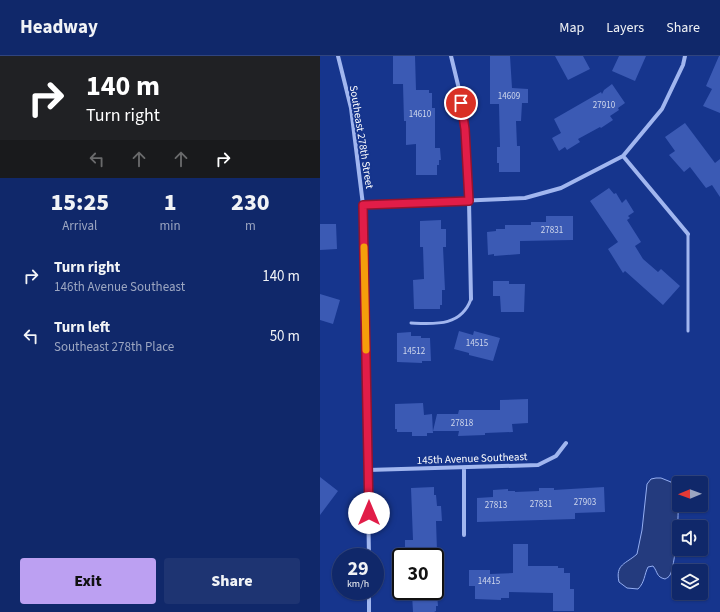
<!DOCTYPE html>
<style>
:root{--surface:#10286a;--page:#1e3472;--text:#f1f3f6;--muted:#9ca6c1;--line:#30447e;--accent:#bca0f2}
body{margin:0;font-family:"Source Sans 3",sans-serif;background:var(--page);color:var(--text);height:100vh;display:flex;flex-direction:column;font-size:15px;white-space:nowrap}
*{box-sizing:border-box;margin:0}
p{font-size:13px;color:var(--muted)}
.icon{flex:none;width:22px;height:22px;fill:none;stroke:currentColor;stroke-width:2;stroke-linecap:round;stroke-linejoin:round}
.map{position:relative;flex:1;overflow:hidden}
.details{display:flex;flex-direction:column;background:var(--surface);width:320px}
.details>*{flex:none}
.top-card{background:#202124;color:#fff;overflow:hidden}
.needle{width:26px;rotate:269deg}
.tools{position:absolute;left:352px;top:420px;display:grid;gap:8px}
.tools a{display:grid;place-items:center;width:36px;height:36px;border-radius:4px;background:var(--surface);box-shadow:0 1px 3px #0004,0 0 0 1px var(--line);font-size:20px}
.speed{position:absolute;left:12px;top:492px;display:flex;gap:8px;font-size:20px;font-weight:700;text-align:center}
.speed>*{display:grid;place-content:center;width:52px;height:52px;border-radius:50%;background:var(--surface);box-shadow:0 1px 3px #0004,0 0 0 1px var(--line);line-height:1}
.speed small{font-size:10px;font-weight:400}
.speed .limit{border:2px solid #111;border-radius:6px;background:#fff;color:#111}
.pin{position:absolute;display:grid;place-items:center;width:34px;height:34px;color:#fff;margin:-17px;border:2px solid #fff;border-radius:50%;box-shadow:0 1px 4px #0007}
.me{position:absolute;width:44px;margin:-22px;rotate:0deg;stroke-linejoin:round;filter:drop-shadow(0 0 3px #0008)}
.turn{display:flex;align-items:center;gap:14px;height:84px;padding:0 20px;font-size:18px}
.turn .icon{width:52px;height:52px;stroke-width:2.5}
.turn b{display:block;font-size:28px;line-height:34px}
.lanes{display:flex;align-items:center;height:38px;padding:0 20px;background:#0003;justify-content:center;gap:20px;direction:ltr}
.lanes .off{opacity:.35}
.eta{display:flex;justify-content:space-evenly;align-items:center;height:68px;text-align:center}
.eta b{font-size:24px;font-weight:800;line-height:28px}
.cta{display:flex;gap:8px;margin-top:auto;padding:8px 20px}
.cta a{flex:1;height:46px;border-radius:4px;background:var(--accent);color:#111;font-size:16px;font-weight:800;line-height:46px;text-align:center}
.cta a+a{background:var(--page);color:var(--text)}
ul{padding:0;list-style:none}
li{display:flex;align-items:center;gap:12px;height:60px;padding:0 20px}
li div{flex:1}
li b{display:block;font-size:15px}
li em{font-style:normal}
header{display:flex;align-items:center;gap:24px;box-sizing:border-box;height:56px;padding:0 20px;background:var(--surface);border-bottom:1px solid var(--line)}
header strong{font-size:19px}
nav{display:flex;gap:22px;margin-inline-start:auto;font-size:14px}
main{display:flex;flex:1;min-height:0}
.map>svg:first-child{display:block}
.water{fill:#243b7e;stroke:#94aef2}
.building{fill:#3b5ab4}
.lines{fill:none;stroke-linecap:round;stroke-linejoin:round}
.service{stroke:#a1b6ef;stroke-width:3}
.minor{stroke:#a1b6ef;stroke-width:4}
.route-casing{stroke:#92132f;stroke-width:10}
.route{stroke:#e11d48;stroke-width:7}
.slow{stroke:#f59e0b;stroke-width:7}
.labels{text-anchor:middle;stroke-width:4;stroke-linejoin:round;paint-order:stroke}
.number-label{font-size:9px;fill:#ced6ec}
.street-label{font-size:11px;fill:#fff;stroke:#16358d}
</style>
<header>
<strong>Headway</strong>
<nav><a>Map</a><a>Layers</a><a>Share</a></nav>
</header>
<main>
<section class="details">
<div class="top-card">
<div class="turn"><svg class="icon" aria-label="right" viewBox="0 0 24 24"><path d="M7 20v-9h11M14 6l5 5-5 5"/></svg><div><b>140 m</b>Turn right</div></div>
<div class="lanes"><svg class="icon off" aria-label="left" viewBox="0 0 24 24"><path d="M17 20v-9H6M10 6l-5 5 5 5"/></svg><svg class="icon off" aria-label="ahead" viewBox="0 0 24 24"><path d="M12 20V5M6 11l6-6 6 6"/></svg><svg class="icon off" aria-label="ahead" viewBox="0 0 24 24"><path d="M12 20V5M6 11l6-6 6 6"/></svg><svg class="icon" aria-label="right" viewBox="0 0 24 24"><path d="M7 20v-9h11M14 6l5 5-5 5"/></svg></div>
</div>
<div class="eta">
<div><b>15:25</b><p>Arrival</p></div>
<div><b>1</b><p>min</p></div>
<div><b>230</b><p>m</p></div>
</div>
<ul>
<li><svg class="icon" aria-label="right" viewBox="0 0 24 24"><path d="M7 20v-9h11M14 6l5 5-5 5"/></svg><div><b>Turn right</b><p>146th Avenue Southeast</p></div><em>140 m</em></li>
<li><svg class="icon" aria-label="left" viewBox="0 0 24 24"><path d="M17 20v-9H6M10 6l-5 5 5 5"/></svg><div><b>Turn left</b><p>Southeast 278th Place</p></div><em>50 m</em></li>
</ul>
<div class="cta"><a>Exit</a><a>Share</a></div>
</section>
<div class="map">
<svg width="400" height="556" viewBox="0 0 400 556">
<rect width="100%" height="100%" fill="#16358d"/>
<path class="water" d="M336 422H341L351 426C355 434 357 441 358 450 359 461 355 511 350 519 349 521 347 522 345 523 336 521 338 516 333 510L328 511C324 519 325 526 318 533L307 532 299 526C295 508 306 508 317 498L322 474 327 428 331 423Z"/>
<path class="building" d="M73 0H95L96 34H109V37H112V52H115V92H120L121 104H119V109H117V119H96V88L86 89V65H84L83 28H73Z
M170 0H190L192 32 208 33V47H202L201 65H196L197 90H200V116H179V107H177V91H180L179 48H170Z
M235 0H263L270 13 248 24Z
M299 0H326L315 25 292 15Z
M399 0H400V57L383 50 392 33 386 30Z
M292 28 305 47 298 52 299 54 290 60 293 64 281 72 280 71 258 83 260 86 247 94 245 91 239 95 232 82 241 77 234 63 281 36 282 38 284 34Z
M365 67 395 107 400 103V141L392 129 386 132 370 111 364 116 349 99 355 95 345 81Z
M289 132 294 138 296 137 302 147 306 143 314 156 308 160 310 162 307 164 321 186 315 190 323 203 338 216 341 213 360 230 343 249 305 215 303 217 288 193 298 186 270 145Z
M226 160H253V184L200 185V198L174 200V198L168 199 167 176 176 175V173H185V169H211V166H226Z
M121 164V173H126V191H123L125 234H122V249H120V253H94L93 224 104 223 103 191H100V165Z
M0 168H16L17 193 0 194Z
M173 225H189V228H205L204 256H181L180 240H173Z
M0 238 20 244 13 268 0 264Z
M139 275 153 279 154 275 180 282 173 305 149 299V297L134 293Z
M91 276V280H101V282H110L111 305H102V307L77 306V277Z
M208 343V367L192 368 193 376 165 377V379L138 380 139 375H113L117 358H138L139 354H180V344Z
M103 347 104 359 112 358 113 377H107V380H92V376H77V373H75V348Z
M0 421 18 435 0 459Z
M114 431V439H116L117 450H121L122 465H116L117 495H114V501H85V484H93L91 432Z
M284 431 285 456 255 457V463L157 466V442L173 441V434L188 433V435H195V436L219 435V432H234V434Z
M193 488H208V510H238V512H244V517H250V533H254V555H233V537L189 536V542H181V544L155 543V530H149V514H170V518L193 517Z
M95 535H112V538H117L118 550H116V555L114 556H93L92 538H95Z"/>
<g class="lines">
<path class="service" d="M91 267C114 268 141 271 151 243
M368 275V178"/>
<path class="minor" d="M18 0 31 52 43 149 49 501
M131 0 139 33 145 73 149 145 151 243
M303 100 368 178
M43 149 205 142 241 132 303 100 342 53 363 9 365 0
M144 412V479
M48 414 218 409 236 400 246 387
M49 535V556"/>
</g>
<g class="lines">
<g class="route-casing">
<path id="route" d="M49 457 43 149 149 145 145 73 141 47"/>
</g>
<use href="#route" class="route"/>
<path class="slow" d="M44 191 46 294"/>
</g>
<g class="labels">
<g class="number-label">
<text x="189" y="43">14609</text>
<text x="284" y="52">27910</text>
<text x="100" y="61">14610</text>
<text x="232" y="177">27831</text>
<text x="157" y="290">14515</text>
<text x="94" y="298">14512</text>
<text x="142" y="370">27818</text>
<text x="265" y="449">27903</text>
<text x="221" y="451">27831</text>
<text x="176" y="452">27813</text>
<text x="169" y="528">14415</text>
</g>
<g class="street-label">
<text transform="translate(42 81) rotate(81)" y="4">Southeast 278th Street</text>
<text transform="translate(152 402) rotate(-2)" y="4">145th Avenue Southeast</text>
</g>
</g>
</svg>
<div class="tools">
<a><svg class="needle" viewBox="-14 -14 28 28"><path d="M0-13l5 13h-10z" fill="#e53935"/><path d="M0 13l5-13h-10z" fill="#9ca6c1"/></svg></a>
<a><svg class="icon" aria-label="sound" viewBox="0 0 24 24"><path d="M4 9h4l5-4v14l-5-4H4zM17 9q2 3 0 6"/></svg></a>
<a><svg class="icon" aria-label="layers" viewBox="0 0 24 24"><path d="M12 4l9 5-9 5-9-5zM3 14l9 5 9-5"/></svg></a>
</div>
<div class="speed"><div>29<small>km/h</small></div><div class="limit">30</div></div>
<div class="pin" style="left:141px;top:47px;background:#d93025"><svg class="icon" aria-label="arrive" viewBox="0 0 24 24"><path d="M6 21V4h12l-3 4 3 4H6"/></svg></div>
<svg class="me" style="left:49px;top:457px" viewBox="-20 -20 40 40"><circle r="19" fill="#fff"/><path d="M0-13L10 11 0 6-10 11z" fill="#e11d48"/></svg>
</div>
</main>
